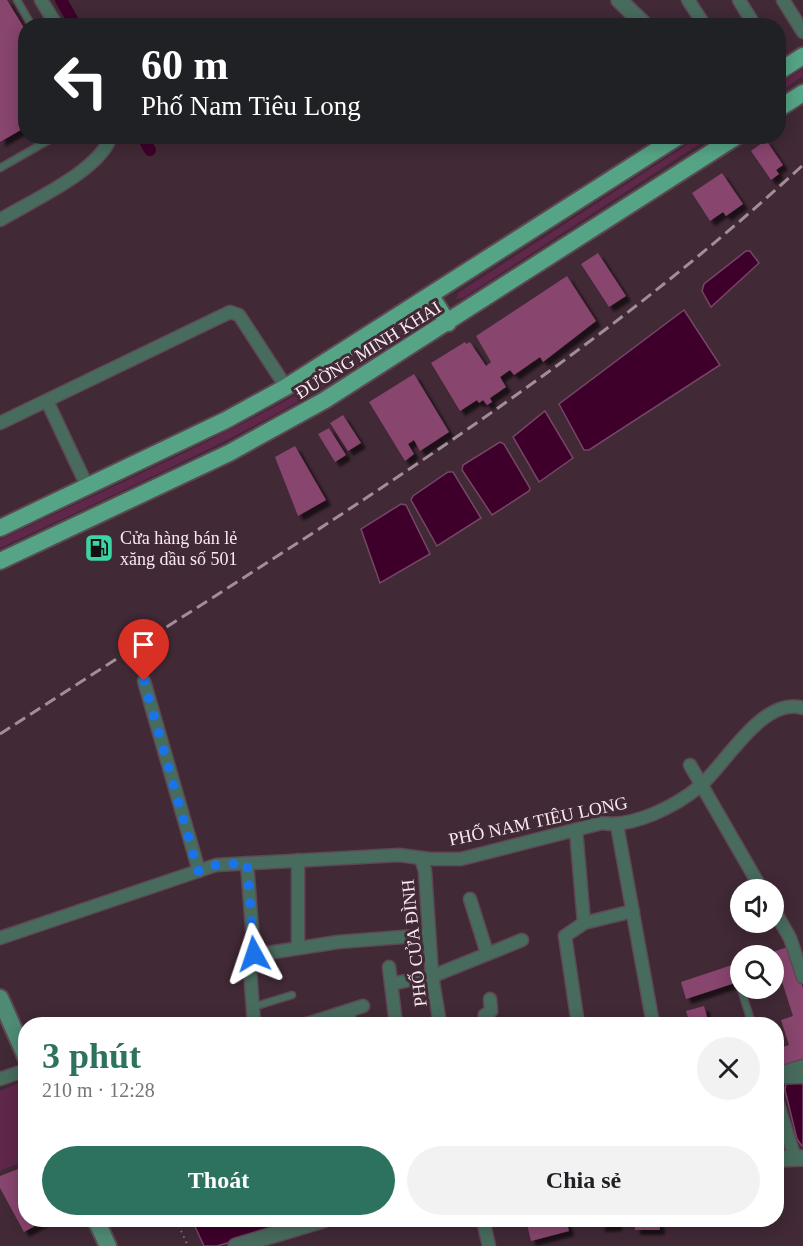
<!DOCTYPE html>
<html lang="vi">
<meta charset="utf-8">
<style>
:root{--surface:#fff;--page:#f2f2f2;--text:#202124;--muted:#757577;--accent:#2c725e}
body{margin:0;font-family:"Times New Roman",serif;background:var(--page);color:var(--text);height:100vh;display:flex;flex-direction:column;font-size:22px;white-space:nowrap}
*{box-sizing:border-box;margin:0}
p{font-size:20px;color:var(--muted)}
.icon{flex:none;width:33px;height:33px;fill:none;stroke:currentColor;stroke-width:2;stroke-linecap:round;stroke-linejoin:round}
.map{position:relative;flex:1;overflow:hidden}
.sheet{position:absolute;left:18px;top:1017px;width:766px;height:210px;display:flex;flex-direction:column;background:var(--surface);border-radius:24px;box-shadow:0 3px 15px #0003}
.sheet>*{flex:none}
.guide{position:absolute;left:18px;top:18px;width:768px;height:126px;border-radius:24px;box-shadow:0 3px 15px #0003;background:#202124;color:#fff;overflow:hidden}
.controls{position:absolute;left:730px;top:879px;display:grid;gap:12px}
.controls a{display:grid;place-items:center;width:54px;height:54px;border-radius:50%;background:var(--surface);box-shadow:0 3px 15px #0003;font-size:30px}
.pin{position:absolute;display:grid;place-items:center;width:51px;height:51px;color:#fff;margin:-62px -26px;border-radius:50% 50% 50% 0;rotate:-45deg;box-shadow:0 0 6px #0007}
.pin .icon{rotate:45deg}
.me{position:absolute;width:66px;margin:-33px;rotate:355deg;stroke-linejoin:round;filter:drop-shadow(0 0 4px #0008)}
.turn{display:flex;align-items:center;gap:21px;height:126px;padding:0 24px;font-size:27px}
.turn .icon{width:78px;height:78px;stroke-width:2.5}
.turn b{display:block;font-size:42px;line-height:51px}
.round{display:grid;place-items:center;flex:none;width:63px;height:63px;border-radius:32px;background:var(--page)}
.head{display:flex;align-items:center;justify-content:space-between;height:102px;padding:0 24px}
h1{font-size:36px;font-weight:700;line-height:45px;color:var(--accent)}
.cta{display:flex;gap:12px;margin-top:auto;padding:12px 24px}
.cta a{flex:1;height:69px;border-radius:36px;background:var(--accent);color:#fff;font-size:24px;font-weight:700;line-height:69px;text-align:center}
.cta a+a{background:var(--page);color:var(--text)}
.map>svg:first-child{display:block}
.green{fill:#5f274a}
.water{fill:#3e002b;stroke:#764666;stroke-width:1.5}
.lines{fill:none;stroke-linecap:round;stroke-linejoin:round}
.canal{stroke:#3e002b;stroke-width:12}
.building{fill:#88446e;filter:url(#shadow)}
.service-casing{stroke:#5e4854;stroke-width:9}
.minor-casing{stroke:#5e4854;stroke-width:15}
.tertiary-casing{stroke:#5e4854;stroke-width:18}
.secondary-casing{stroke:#5e4854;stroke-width:20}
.primary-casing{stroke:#5e4854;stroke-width:20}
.path{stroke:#8b7681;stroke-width:2;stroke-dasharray:1.5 4.5;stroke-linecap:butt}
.service{stroke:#476b5d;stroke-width:6}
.minor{stroke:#476b5d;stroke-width:12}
.tertiary{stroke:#476b5d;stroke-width:15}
.secondary{stroke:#4f8b74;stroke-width:16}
.primary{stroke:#55a486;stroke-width:16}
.rail{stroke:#a28e98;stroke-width:3;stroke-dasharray:12 6;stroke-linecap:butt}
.route{stroke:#1a73e8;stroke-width:10;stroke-dasharray:0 18}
.labels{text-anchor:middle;stroke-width:6;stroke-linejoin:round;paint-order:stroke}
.street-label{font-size:18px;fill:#f9e9f1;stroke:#412936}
.poi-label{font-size:18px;fill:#f9e9f1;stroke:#412936;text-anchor:start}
</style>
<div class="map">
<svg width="803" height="1246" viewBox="0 0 803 1246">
<defs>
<filter id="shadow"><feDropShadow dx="5" dy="5" stdDeviation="1.5" flood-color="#0009"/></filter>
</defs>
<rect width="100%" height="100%" fill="#412936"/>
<path class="green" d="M803 69V76L779 92V85Z
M699 137H710L463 298 456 299 458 293Z
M413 322H418V326C290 418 142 481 0 548V540C140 473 285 412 413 322Z
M25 1080V1161L0 1171V1091Z"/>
<path class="water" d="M746 251H750L759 263 711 307 702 291 704 284Z
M684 310 720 365 589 450H584L559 404Z
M545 411 573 458 539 482 513 437Z
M500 442 504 444 530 488 529 491 492 515 462 470 463 465Z
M448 472H453L481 518 437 546 411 500 413 496Z
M401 504 406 505 430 554 380 583 361 529Z
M803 1083V1146H802L797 1139 785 1090 786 1084Z
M192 1220H304L217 1246H204Z"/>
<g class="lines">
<path class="canal" d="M61 0 76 26
M142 136 150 150"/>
</g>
<path class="building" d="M0 0H7L26 31V127L0 142Z
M766 140 783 165 776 170 779 174 771 180 751 151Z
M722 173 743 204 726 216 723 212 710 221 692 193Z
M598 253 626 296 609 307 581 264Z
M567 276 596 321 543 362 540 357 514 375 510 370 500 377 506 387 490 398 492 402 487 405 483 400 479 403 477 400 460 411 431 363 465 342 466 344 470 342 486 366 491 362 476 336Z
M414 374 449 432 420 451 414 440 408 444 414 454 405 461 369 402Z
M343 415 361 443 348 451 330 423Z
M329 428 346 455 335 462 318 434Z
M295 446 326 500 298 516 275 457Z
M791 946 803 988V1063L777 1069V1049L789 1045 781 1020 793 1016 778 969 774 970V956L763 955Z
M741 962V981L686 999 681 982Z
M704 1006 709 1024H690L686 1011Z
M26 1166V1220H46L24 1232 0 1188V1176Z
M526 1220H566L569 1231 531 1241Z
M600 1220H617V1226L600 1227Z
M635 1220H659L660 1230H635Z"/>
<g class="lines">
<g class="service-casing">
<path id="service" d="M17 0 32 26
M0 168 56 136
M740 986 752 1024
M253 1007 292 995"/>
</g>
<g class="minor-casing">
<path id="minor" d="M41 0 57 26
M688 0 705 26
M739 0 755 26
M783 0 803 32
M0 220C31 201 100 171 111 136
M47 401 87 486
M0 423 230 312 239 315 286 387
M144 681 199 871
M690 765 762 890
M617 825 653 1024
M576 830 584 923 565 936 578 1024
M421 858 425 871 432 976 440 1024
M247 863 254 955
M470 899 487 953
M774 910 790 938 803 977
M584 923 633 911
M0 938 216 865 399 855 430 859H461L602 823C633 828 676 806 700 786 725 765 763 695 803 708
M298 948V860
M389 967 396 1024
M391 984 438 974 522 940
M347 1011 351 1024
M254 1024 249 956 338 942 428 935
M307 1024 363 1006
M488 1024 485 1015 491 1011 490 999
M777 1074 803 1066
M780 1077H803
M0 1079 26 1070
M777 1102 795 1158
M483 1220 489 1246"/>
</g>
<g class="tertiary-casing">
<path id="tertiary" d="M619 0 646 26
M777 1159 803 1158
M236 1246 323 1220"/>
</g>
<g class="secondary-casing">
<path id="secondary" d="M0 998 26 1057
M96 1220 108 1246"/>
</g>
<g class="primary-casing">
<path id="primary" d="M778 72 803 56
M778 109 803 93
M431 296 448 323
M0 528 226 420 286 387 679 136
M0 561 229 453 325 400 737 136"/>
</g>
<path class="path" d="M176 1220 188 1246"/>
<use href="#service" class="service"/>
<use href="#minor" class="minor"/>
<use href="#tertiary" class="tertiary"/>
<use href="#secondary" class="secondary"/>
<use href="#primary" class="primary"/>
<path class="rail" d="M0 734C275 555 561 388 803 165"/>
</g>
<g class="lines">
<path class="route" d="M144 681 198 871 216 865 247 863 254 954"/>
</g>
<defs>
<g id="fuel-square" transform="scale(1.5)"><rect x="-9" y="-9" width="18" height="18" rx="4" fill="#3bd4a4" stroke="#412936"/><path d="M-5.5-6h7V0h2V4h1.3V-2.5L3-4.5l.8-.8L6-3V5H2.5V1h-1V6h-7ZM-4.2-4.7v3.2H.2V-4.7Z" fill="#111"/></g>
</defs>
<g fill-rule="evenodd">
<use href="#fuel-square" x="99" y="548"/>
</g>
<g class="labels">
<g class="street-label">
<text transform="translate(368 350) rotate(-32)" y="6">ĐƯỜNG MINH KHAI</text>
<text transform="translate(538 821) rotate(-12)" y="6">PHỐ NAM TIÊU LONG</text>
<text transform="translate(414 943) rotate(-96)" y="6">PHỐ CỬA ĐÌNH</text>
</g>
<g class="poi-label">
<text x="120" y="544">Cửa hàng bán lẻ<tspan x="120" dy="21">xăng dầu số 501</tspan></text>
</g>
</g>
</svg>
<div class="controls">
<a><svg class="icon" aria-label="sound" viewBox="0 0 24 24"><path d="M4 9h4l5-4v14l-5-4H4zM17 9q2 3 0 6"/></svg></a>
<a><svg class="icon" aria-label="search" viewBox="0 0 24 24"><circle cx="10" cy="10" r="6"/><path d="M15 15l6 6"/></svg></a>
</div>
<div class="pin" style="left:144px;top:681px;background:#d93025"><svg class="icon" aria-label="arrive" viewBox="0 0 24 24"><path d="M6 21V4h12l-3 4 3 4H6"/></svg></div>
<svg class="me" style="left:254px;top:954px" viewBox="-20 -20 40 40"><path d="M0-17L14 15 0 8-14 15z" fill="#1a73e8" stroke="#fff" stroke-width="4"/></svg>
<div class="guide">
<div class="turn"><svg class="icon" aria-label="left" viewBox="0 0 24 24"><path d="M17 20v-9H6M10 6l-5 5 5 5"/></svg><div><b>60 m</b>Phố Nam Tiêu Long</div></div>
</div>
<section class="sheet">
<div class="head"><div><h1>3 phút</h1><p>210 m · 12:28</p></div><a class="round"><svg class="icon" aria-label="close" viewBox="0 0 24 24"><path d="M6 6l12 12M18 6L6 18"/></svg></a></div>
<div class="cta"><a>Thoát</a><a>Chia sẻ</a></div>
</section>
</div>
